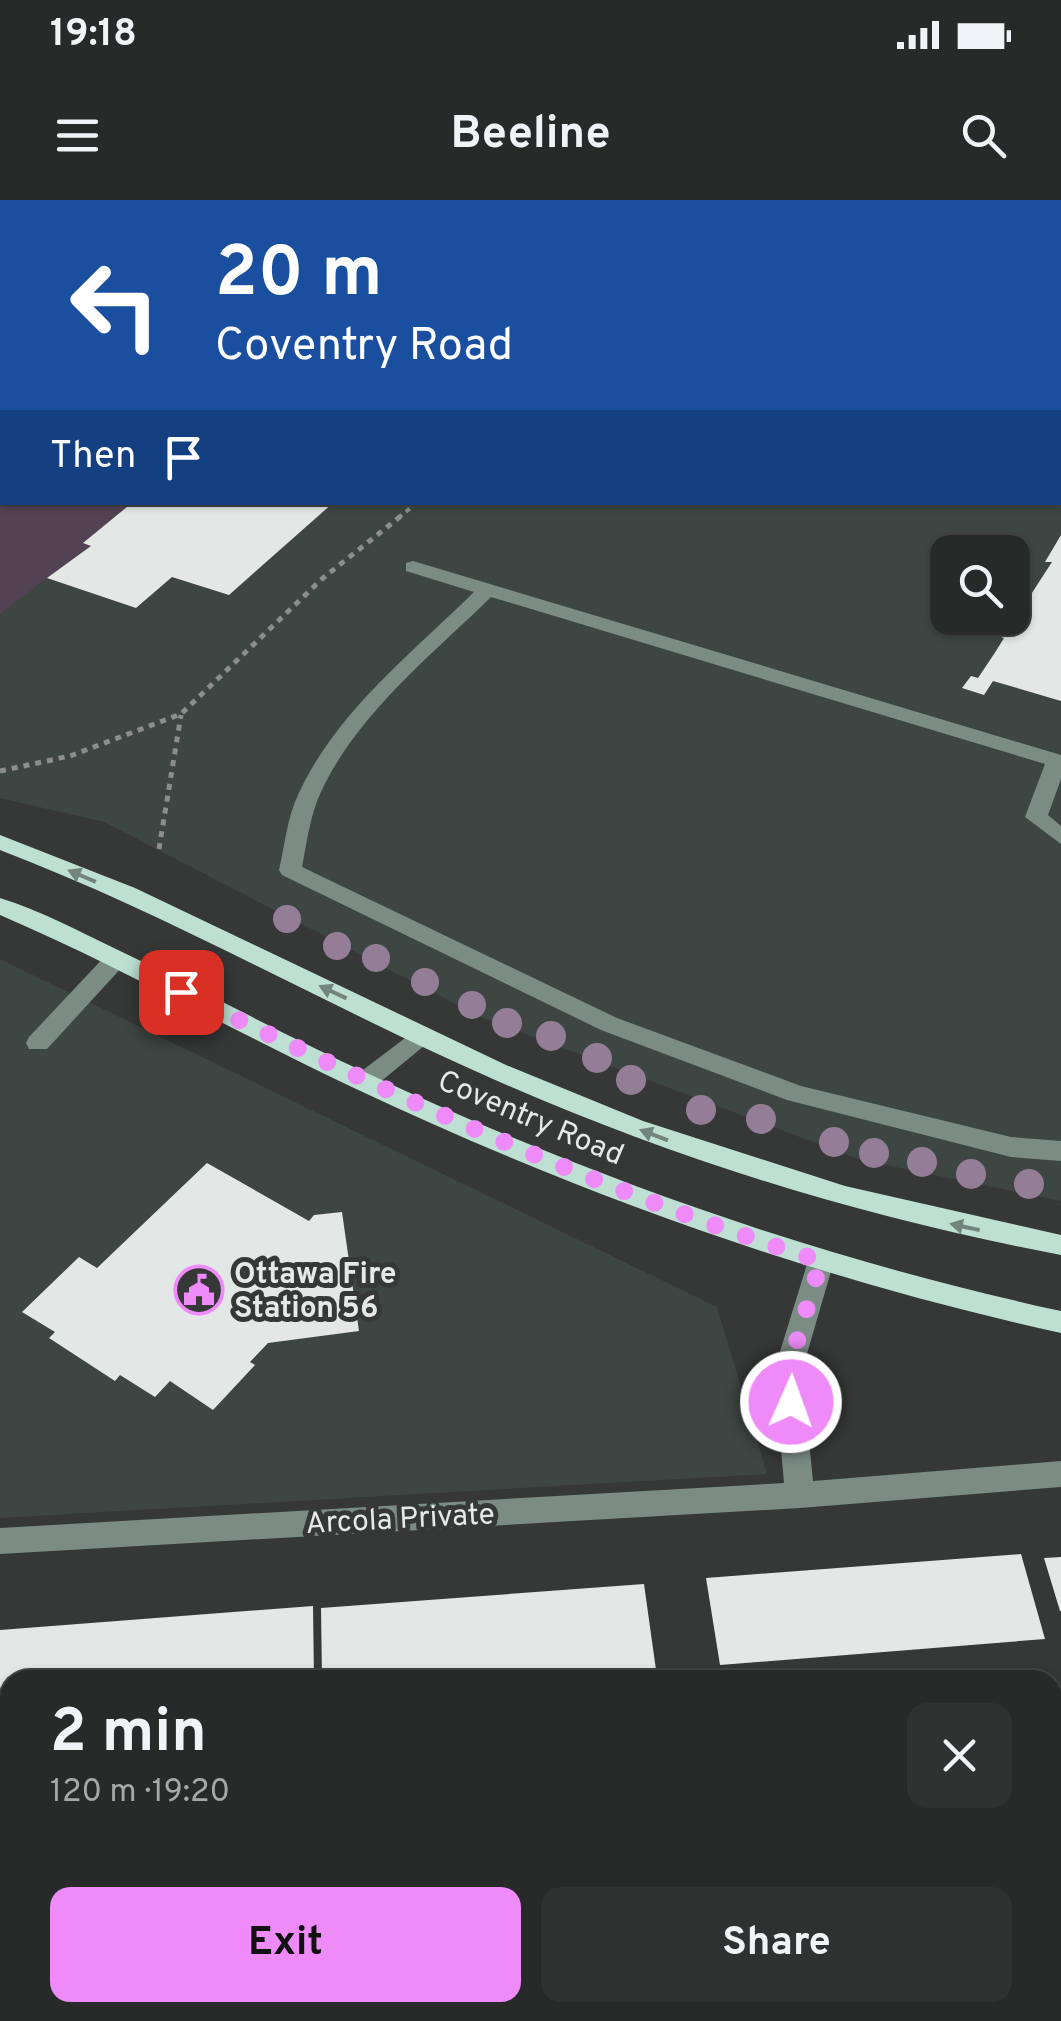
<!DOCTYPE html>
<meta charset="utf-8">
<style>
:root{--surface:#282a29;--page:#303231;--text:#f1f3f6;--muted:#a5a7a8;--line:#444646;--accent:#ee8bf8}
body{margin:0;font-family:Overpass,sans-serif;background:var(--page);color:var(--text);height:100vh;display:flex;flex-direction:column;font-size:38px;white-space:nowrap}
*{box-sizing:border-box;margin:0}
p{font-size:32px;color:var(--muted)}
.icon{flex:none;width:55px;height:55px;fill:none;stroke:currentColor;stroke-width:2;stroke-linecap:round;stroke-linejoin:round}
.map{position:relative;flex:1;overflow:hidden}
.side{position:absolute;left:0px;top:1470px;width:1062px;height:352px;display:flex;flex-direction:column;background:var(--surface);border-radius:30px 30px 0 0;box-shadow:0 2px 8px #0004,0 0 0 2px var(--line)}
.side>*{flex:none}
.top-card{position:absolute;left:0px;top:0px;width:1062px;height:305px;box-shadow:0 2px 8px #0004,0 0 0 2px var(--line);background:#1a4fa0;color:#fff;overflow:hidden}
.fabs{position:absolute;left:930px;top:335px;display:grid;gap:20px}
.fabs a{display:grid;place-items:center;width:100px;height:100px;border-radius:20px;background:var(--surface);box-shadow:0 2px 8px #0004,0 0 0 2px var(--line);font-size:50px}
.pin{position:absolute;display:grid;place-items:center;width:85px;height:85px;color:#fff;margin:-42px;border-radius:20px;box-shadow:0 5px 15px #0006}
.me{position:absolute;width:110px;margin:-55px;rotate:2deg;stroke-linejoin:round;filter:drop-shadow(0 0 8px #0008)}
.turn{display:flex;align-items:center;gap:35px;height:210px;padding:0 50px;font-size:45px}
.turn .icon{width:130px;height:130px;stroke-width:2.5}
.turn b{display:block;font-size:70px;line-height:85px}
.then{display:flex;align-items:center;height:95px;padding:0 50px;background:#0003;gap:20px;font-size:38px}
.round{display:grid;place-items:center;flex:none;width:105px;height:105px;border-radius:20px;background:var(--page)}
.head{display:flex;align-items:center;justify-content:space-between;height:170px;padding:0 50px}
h1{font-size:60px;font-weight:700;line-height:75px}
.button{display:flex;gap:20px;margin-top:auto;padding:20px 50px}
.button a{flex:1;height:115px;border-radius:20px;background:var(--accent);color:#111;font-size:40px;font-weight:700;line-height:115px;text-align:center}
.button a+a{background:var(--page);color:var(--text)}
.status{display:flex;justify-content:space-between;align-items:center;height:70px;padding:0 50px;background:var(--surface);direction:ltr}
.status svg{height:28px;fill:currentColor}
header{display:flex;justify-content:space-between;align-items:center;height:130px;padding:0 50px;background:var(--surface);font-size:45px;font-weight:700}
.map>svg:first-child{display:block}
.built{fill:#3d4643;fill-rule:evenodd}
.green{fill:#534154}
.building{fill:#e3e7e5}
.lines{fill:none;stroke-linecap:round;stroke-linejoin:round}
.path-far2{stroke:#8b8e8d;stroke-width:4;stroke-dasharray:5 5;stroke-linecap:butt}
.path-far1{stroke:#8b8e8d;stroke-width:5;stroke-dasharray:6 6;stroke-linecap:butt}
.path{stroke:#8b8e8d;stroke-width:8;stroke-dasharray:10 10;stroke-linecap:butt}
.minor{fill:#7b8c85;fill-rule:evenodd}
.major{fill:#bde0d3;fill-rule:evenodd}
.highway{fill:#e4fdf4;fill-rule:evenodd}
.tree{fill:#947e97}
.oneway{fill:#72847d}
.route{stroke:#ee8bf8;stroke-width:18;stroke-dasharray:0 32.4}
.labels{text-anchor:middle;stroke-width:10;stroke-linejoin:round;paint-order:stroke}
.street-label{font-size:30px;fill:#e7e8e8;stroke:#353837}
.poi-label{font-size:30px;font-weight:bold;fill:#e7e8e8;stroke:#353837;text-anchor:start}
</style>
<div class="status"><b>19:18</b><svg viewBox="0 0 49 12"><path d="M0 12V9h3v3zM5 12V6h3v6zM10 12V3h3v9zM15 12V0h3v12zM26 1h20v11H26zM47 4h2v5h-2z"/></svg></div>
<header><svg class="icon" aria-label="menu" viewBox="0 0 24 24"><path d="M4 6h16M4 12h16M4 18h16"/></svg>Beeline<svg class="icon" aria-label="search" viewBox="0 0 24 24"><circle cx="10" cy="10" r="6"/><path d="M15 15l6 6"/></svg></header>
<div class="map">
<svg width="1061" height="1821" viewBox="0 0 1061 1821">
<rect width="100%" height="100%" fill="#353837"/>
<path class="built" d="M0 16 2 302H1060L1061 214V1001L861 960 483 818 104 622 0 598ZM948 352H1012V418H948Z
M0 759 717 1107 767 1274 0 1318Z"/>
<path class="green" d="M721 0H1061V92L1060 2Z
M0 79 2 302 334 303 229 395 172 377 136 408 47 378 0 414Z"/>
<path class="building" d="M133 302H334L229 395 172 377 136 408 47 378 91 346 83 343Z
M1061 335V501L993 481 984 495 962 488 971 476 978 478 996 451 1004 438 994 435 1005 418H1012L1019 396 1028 399 1052 362H1045Z
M207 963 309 1021 314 1015 342 1012 359 1131 268 1143 250 1162 255 1165 213 1210 170 1181 155 1197 120 1175 115 1181 49 1138 55 1132 22 1112 79 1057 97 1068Z
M1021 1354 1045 1439 720 1465 706 1378Z
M1061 1357V1411H1060L1044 1358Z
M644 1384 656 1470 533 1480H322L321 1408Z
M313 1406 314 1480H10V1520H0V1430Z
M0 1607H10V1763H0Z
M1052 1679H1061V1821H977L975 1812H1052Z
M763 1812H856L857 1821H764Z"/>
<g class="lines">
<path class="path-far2" d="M398 318 418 302"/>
<path class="path-far1" d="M0 571 70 556 181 514 323 378 401 316
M159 649 181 515"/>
<path class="path" d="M0 1585H10"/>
<path class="minor" d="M413 361 1061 555V579L1048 615 1061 626V644L1025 617 1045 564 491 397C431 456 357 514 321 592 310 615 307 642 302 667L617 818 801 886 1011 937 1061 941V961L1011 957 787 900 601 830 282 675 279 670C285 645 287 618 298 595 335 513 412 453 474 392L406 371V363Z
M116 751 124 753 128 759 124 765 47 849H29L26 843 29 837 108 753Z
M421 826 430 829 433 835 430 841 373 888H355L352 882 355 876Z
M821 1050 830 1053 834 1061 802 1171 813 1281 1061 1261V1287L800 1308 0 1354V1328L784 1283 774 1171 808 1061 812 1053Z"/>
<path class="major" d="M0 635 135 688 506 865 643 921 845 986 1061 1035V1055C865 1018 676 960 493 879 327 806 170 715 0 650Z
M0 698C40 710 80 732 118 750 202 790 284 835 369 874 591 978 821 1059 1061 1111V1133C815 1079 581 995 354 888 235 832 121 767 0 715Z"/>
<path class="highway" d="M290 0H324L326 2H292Z
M686 0H704L705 2H688Z
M1060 98H1061V110H1060Z
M1060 165H1061V177H1060Z"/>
</g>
<g class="tree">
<circle cx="287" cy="719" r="14"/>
<circle cx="337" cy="746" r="14"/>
<circle cx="376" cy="758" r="14"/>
<circle cx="425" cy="782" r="14"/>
<circle cx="472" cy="805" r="14"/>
<circle cx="507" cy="823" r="15"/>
<circle cx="551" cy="836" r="15"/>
<circle cx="597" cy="858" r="15"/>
<circle cx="631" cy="880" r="15"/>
<circle cx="701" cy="910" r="15"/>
<circle cx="761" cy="919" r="15"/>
<circle cx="834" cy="942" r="15"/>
<circle cx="874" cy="953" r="15"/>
<circle cx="922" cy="962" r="15"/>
<circle cx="971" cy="974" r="15"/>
<circle cx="1029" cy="984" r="15"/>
</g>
<defs><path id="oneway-solid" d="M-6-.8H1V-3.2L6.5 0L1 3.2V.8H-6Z" transform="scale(2.5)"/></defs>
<g class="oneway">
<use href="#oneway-solid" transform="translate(82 676) rotate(-157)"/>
<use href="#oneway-solid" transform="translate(333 792) rotate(-155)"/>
<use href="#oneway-solid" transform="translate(654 935) rotate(-159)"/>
<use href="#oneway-solid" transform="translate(965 1027) rotate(-168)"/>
</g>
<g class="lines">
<path class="route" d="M181 792C389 893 599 991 821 1061L788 1171 791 1202"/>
</g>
<defs>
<g id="civic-ring" transform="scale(2.5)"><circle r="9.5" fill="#353837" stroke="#ee8bf8" stroke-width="1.5"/><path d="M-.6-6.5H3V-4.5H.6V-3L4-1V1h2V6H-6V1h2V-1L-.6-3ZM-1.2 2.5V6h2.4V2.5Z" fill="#ee8bf8"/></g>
</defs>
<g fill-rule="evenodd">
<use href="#civic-ring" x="199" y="1090"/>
</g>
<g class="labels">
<g class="street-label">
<text transform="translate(531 917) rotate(23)" y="10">Coventry Road</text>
<text transform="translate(400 1318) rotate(-3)" y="10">Arcola Private</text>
</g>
<g class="poi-label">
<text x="234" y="1083">Ottawa Fire<tspan x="234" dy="34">Station 56</tspan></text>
</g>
</g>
</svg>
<div class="fabs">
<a><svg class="icon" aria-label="search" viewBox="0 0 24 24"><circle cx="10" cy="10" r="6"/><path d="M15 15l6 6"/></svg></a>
</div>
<div class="pin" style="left:181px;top:792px;background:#d93025"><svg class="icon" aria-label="arrive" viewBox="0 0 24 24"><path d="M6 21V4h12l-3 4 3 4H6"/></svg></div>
<svg class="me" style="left:791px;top:1202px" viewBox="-20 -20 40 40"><circle r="17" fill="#ee8bf8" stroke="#fff" stroke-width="3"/><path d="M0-11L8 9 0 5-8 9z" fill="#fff"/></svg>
<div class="top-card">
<div class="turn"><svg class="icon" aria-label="left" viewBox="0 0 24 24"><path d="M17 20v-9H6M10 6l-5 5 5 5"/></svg><div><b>20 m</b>Coventry Road</div></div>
<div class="then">Then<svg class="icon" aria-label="arrive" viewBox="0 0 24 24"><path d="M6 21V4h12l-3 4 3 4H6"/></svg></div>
</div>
<section class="side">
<div class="head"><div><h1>2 min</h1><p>120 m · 19:20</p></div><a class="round"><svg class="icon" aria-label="close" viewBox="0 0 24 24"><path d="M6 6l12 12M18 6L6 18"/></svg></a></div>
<div class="button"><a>Exit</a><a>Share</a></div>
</section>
</div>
